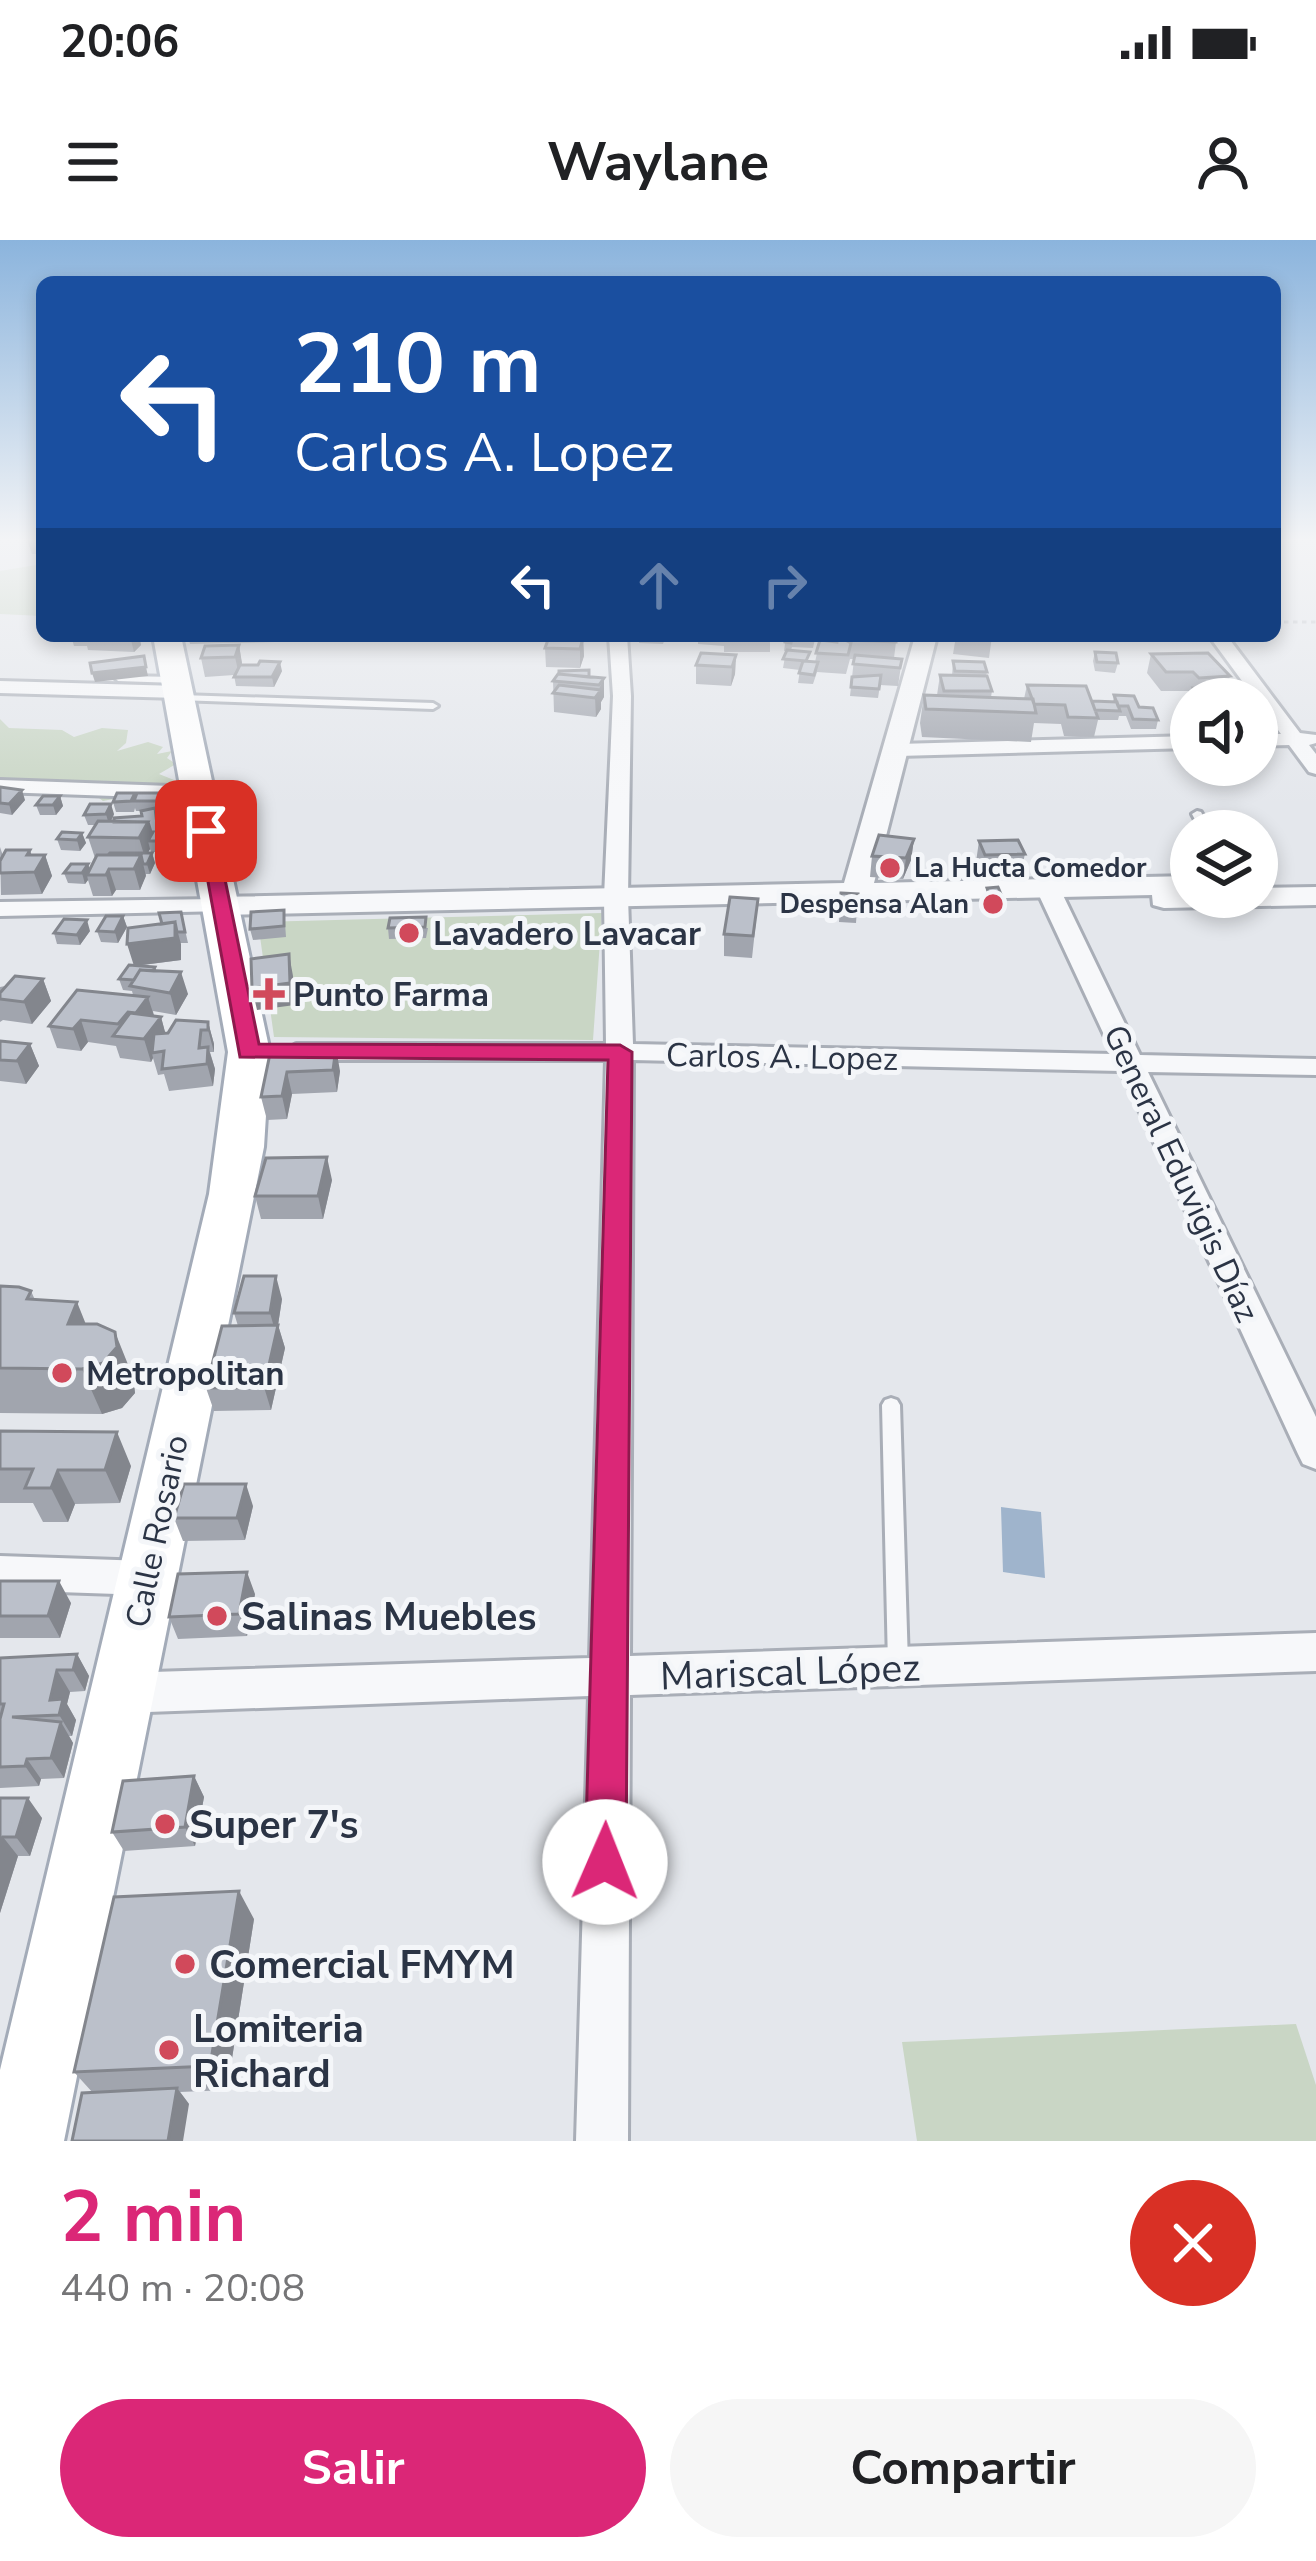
<!DOCTYPE html>
<html lang="es">
<meta charset="utf-8">
<style>
:root{--surface:#fff;--page:#f6f6f6;--text:#202124;--muted:#757577;--accent:#db2777}
body{margin:0;font-family:"Nunito Sans",sans-serif;background:var(--page);color:var(--text);height:100vh;display:flex;flex-direction:column;font-size:45px;white-space:nowrap}
*{box-sizing:border-box;margin:0}
p{font-size:39px;color:var(--muted)}
.icon{flex:none;width:66px;height:66px;fill:none;stroke:currentColor;stroke-width:2;stroke-linecap:round;stroke-linejoin:round}
.map{position:relative;height:1901px;overflow:hidden}
.side{display:flex;flex-direction:column;background:var(--surface);flex:1}
.side>*{flex:none}
.guide{position:absolute;left:36px;top:36px;width:1245px;height:366px;border-radius:18px;box-shadow:0 6px 18px #0003;background:#1a4fa0;color:#fff;overflow:hidden}
.tools{position:absolute;left:1170px;top:438px;display:grid;gap:24px}
.tools a{display:grid;place-items:center;width:108px;height:108px;border-radius:50%;background:var(--surface);box-shadow:0 6px 18px #0003;font-size:60px}
.pin{position:absolute;display:grid;place-items:center;width:102px;height:102px;color:#fff;margin:-51px;border-radius:24px;box-shadow:0 6px 18px #0006}
.me{position:absolute;width:132px;margin:-66px;rotate:1deg;stroke-linejoin:round;filter:drop-shadow(0 0 9px #0008)}
.turn{display:flex;align-items:center;gap:42px;height:252px;padding:0 60px;font-size:54px}
.turn .icon{width:156px;height:156px;stroke-width:2.5}
.turn b{display:block;font-size:84px;line-height:102px}
.lanes{display:flex;align-items:center;height:114px;padding:0 60px;background:#0003;justify-content:center;gap:60px;direction:ltr}
.lanes .off{opacity:.35}
.round{display:grid;place-items:center;flex:none;width:126px;height:126px;border-radius:63px;background:var(--page)}
.summary{display:flex;align-items:center;justify-content:space-between;height:204px;padding:0 60px}
h1{font-size:72px;font-weight:700;line-height:90px;color:var(--accent)}
.button{display:flex;gap:24px;margin-top:auto;padding:24px 60px}
.button a{flex:1;height:138px;border-radius:72px;background:var(--accent);color:#fff;font-size:48px;font-weight:700;line-height:138px;text-align:center}
.button a+a{background:var(--page);color:var(--text)}
.status{display:flex;justify-content:space-between;align-items:center;height:84px;padding:0 60px;background:var(--surface);direction:ltr}
.status svg{height:33px;fill:currentColor}
header{display:flex;justify-content:space-between;align-items:center;height:156px;padding:0 60px;background:var(--surface);font-size:54px;font-weight:700}
.map>svg:first-child{display:block}
.green{fill:#c9d6c5}
.water{fill:#9fb4cc}
.lines{fill:none;stroke-linecap:round;stroke-linejoin:round}
.service-casing{stroke:#a9aeb7;stroke-width:6}
.minor-casing{stroke:#a9aeb7;stroke-width:6}
.tertiary-casing{stroke:#a9aeb7;stroke-width:6}
.primary-casing{stroke:#a3abb8;stroke-width:6}
.path{stroke:#c2c5cb;stroke-width:3;stroke-dasharray:4.5 4.5;stroke-linecap:butt}
.service{fill:#f7f8fa;fill-rule:evenodd}
.minor{fill:#f7f8fa;fill-rule:evenodd}
.tertiary{fill:#f7f8fa;fill-rule:evenodd}
.primary{fill:#fff;fill-rule:evenodd}
.wall{fill:#a1a5ae}
.shaded-wall{fill:#83868d}
.building{fill:#bbc0ca;stroke:#83868d;stroke-width:3}
.route{fill:#db2777;stroke:#8e194d;stroke-width:3}
.poi-dot{fill:#d1495b;stroke:#f4f6f9;stroke-width:4.5}
.labels{text-anchor:middle;stroke-width:10;stroke-linejoin:round;paint-order:stroke}
.far-poi-label{font-size:27px;font-weight:bold;fill:#2b3445;stroke:#f4f6f9;text-anchor:start}
.poi-label{font-size:33px;font-weight:bold;fill:#2b3445;stroke:#f4f6f9;text-anchor:start}
.street-label{font-size:33px;fill:#2b3445;stroke:#f4f6f9}
.near-poi-label{font-size:39px;font-weight:bold;fill:#2b3445;stroke:#f4f6f9;text-anchor:start}
.near-street-label{font-size:39px;fill:#2b3445;stroke:#f4f6f9}
</style>
<div class="status"><b>20:06</b><svg viewBox="0 0 49 12"><path d="M0 12V9h3v3zM5 12V6h3v6zM10 12V3h3v9zM15 12V0h3v12zM26 1h20v11H26zM47 4h2v5h-2z"/></svg></div>
<header><svg class="icon" aria-label="menu" viewBox="0 0 24 24"><path d="M4 6h16M4 12h16M4 18h16"/></svg>Waylane<svg class="icon" aria-label="person" viewBox="0 0 24 24"><circle cx="12" cy="8" r="4"/><path d="M4 21q1-7 8-7t8 7"/></svg></header>
<div class="map">
<svg width="1316" height="1901" viewBox="0 0 1316 1901">
<rect width="100%" height="100%" fill="#e4e7ec"/>
<path class="green" d="M42 324V376L0 374V331Z
M0 479 9 488 62 490 74 497 102 488 128 490 126 503 117 511 148 502 163 507 157 514 172 511 167 518 176 524 159 534 174 540 171 546 176 547 179 556C152 563 130 555 103 561L95 555 0 553Z
M602 673 593 800 274 797 258 682Z
M1296 1784 1316 1845V1901H917L902 1802Z"/>
<path class="water" d="M1001 1267 1041 1272 1045 1338 1003 1332Z"/>
<g class="lines">
<g class="service-casing">
<path id="service" d="M121 436 177 437 182 440 177 443 118 441 116 439Z
M181 455 433 463 438 466 433 469 178 460 176 458Z
M1197 571 1201 572 1211 591H1201L1192 574Z
M891 1158 897 1160 900 1165 908 1424 905 1431 898 1433 891 1431 888 1424 882 1165 885 1160Z"/>
</g>
<g class="minor-casing">
<path id="minor" d="M609 396H627L631 456 628 657 633 804 1113 814 1037 651 1049 644 1061 651 1140 815 1316 819V835L1148 832 1316 1177V1229L1303 1224 1298 1214 1121 831 633 820 630 1416 1316 1393V1431L630 1455 628 1901H576L589 1456 121 1473 106 1467 100 1453 106 1439 121 1433 590 1418 606 820H296L283 812 296 804H606L604 657 613 456Z
M1209 396H1227L1300 493 1316 495V503L1309 505 1316 514V534L1309 532 1289 505 1257 506V494H1281Z
M0 441 179 446 188 452 179 458 0 453Z
M1191 496V508L898 516 888 510 898 504Z
M0 540 199 547 209 553 199 559 0 552Z
M218 659 230 666 226 671 0 676V662Z
M0 1316 146 1321 160 1326 165 1338 160 1350 146 1355 0 1350Z"/>
</g>
<g class="tertiary-casing">
<path id="tertiary" d="M915 396H937L874 643 1191 636V657H1257V648L1316 647V665L1164 668 1153 665 1152 655 218 675 203 666 218 657 844 643Z"/>
</g>
<g class="primary-casing">
<path id="primary" d="M153 396H181L270 812 264 907 64 1901H0V1830L209 954 228 812Z"/>
</g>
<path class="path" d="M1275 382H1316"/>
<use href="#service" class="service"/>
<use href="#minor" class="minor"/>
<use href="#tertiary" class="tertiary"/>
<use href="#primary" class="primary"/>
</g>
<path class="wall" d="M71 396H139L141 405 134 412 88 410 87 406H74Z
M188 396H318L316 401 190 404Z
M356 396H396L394 401 357 400Z
M493 396 583 398 584 416 580 428 546 427 545 408 548 399H494Z
M639 396H666L663 404 639 403Z
M673 396H691V400L673 399Z
M698 396H770V412H724V406L698 404Z
M786 396 815 399 813 408 792 407 791 410 809 421 815 422 820 400 896 402 894 418 902 419 898 446 880 445 878 458 850 456 854 419H850L846 434 817 432 813 444 798 443 800 430 783 428 786 411H784Z
M956 396H992L989 418 953 414Z
M239 405 242 425 282 431 274 447 236 446 234 435 205 437 201 418Z
M1095 412 1118 423 1115 433 1095 431 1093 421Z
M1151 414 1230 436 1226 450 1241 459H1191V473L1188 467 1192 454 1188 451H1161L1147 433Z
M736 415 735 434 731 446 696 444V425Z
M953 421 987 432 986 436 992 451 991 457 1024 459 1027 445 1092 461 1113 462 1114 455 1139 467 1158 480 1156 489H1131L1126 476H1119L1118 480H1098L1094 497 1064 496 1061 484 1034 483 1031 502 922 497 920 483 924 455H937L940 435 952 436Z
M589 437 604 438V457L601 462V469L596 477 554 472 553 441Z
M0 547 25 560 12 575 0 573Z
M164 553 167 571H156L159 593H172L175 612H151L150 609 148 613H152L155 623 150 634H146L140 650H116L112 656H93L88 640 85 644 68 643 64 633 88 624 90 629 95 618 88 597 96 585H88L84 575 114 574 111 582 142 576 141 571H136L135 568 134 572H116L113 562Z
M60 556 63 566 56 575H40L36 565Z
M82 593 86 603 80 611 61 610 57 599Z
M914 599 911 620 903 639 870 637 872 616Z
M979 601 1025 614 1020 635 981 636 976 622Z
M0 607 3 616 45 615 52 636 42 654 1 655Z
M987 648 1003 659 1001 670H989L985 658Z
M841 653 858 654 856 683 839 682Z
M284 670 286 697 253 700 250 689Z
M181 672 188 703H180L181 720 135 726 155 727 156 731 188 754 176 775 153 771 154 776 161 777 165 793 208 782 214 804V812H210L215 829 213 846 169 851 164 834 158 835 153 818 151 822 120 818 116 806 88 802 81 811 57 808 49 786 133 755 132 751 123 750 119 739 134 726 162 684Z
M123 676 127 687 118 703 101 702 97 691Z
M756 681 752 718 724 716V694Z
M388 688H428L426 698 389 699Z
M90 691 80 705 57 704 54 693Z
M43 739 51 761 32 784 3 780 0 782V747Z
M0 801 30 804 39 826 26 844 0 841Z
M271 809 340 831 337 852 292 854 287 879 267 880 261 857Z
M332 940 323 979H261L255 956Z
M0 1046 31 1051 35 1060 86 1084 133 1137 135 1153 122 1168 102 1174 0 1173Z
M282 1059 278 1085 285 1108 271 1170 214 1171 206 1148 238 1086 234 1073Z
M0 1191 131 1226 120 1263 75 1264 68 1282H43L33 1263H0Z
M253 1266 245 1300 183 1301 174 1278Z
M0 1341 71 1363 60 1398H0Z
M255 1354 247 1396 178 1399 169 1377Z
M77 1414 89 1436 85 1451 70 1452 67 1464 76 1480 72 1496H69L73 1503 64 1538 41 1539 39 1546 0 1548V1418Z
M194 1536 204 1557 195 1606 124 1611 112 1592Z
M0 1558 42 1578 30 1616H18L0 1673Z
M254 1679 227 1850 180 1852 189 1864 93 1853 74 1832Z"/>
<path class="shaded-wall" d="M27 300H42V314H32Z
M130 396H139L141 405 134 412Z
M583 398 584 416 580 428V409Z
M239 405 242 423 239 435 235 417Z
M736 415 735 434 731 446 732 427Z
M280 422 282 431 274 447 272 437Z
M146 427 148 436 95 442 92 433Z
M604 438V457L601 462V469L596 477 595 458Z
M22 550 25 560 12 575 9 564Z
M60 556 63 566 56 575 53 565Z
M111 564 114 574 109 585 106 574Z
M148 582 153 601H148L150 609 145 618 139 598Z
M82 593 86 603 80 611 77 600Z
M914 599 911 620 903 639 906 618Z
M30 610 36 630 45 615 52 636 42 654 27 615Z
M152 613 155 623 150 634 147 624Z
M141 615 146 636 140 650 134 629Z
M88 624 91 634 87 635 88 640 85 644 82 633Z
M109 629 116 650 112 656 106 635Z
M123 676 127 687 118 703 115 692Z
M87 680 90 691 80 705 77 695Z
M175 682 181 704V720L134 726 127 704Z
M289 714 293 736 295 765 257 770 252 748Z
M181 732 188 754 176 775 170 753Z
M43 739 51 761 32 784 24 762Z
M148 757 155 779 143 795 136 773Z
M161 777 167 799 152 813 153 818 151 822 144 799Z
M81 780 88 802 81 811 73 789Z
M208 782 214 804V812L208 790Z
M30 804 39 826 26 844 17 821Z
M208 807 215 829 213 846 207 824Z
M336 808 340 831 337 852 333 830Z
M287 832 292 854 287 879 282 856Z
M327 917 332 940 323 979 318 956Z
M276 1036 282 1059 278 1085 285 1108 271 1170 264 1147 276 1094 270 1073Z
M77 1062 95 1107 115 1092 133 1137 135 1153 122 1168 102 1174 82 1129 68 1084Z
M117 1192 131 1226 120 1263 105 1230Z
M58 1230 75 1264 68 1282 51 1248Z
M246 1244 253 1266 245 1300 237 1278Z
M247 1332 255 1354 247 1396 239 1374Z
M59 1341 71 1363 60 1398 48 1376Z
M77 1414 89 1436 85 1451 73 1430Z
M57 1430 70 1452 67 1464 76 1480 72 1496 50 1460Z
M61 1482 73 1503 64 1538 51 1518Z
M27 1519 41 1539 39 1546 25 1526Z
M194 1536 204 1557 195 1606 185 1587Z
M28 1558 42 1578 30 1616 16 1597Z
M3 1597 18 1616 0 1673V1606Z
M239 1651 254 1679 227 1850 210 1826Z
M177 1848 189 1864 183 1901H168Z"/>
<path class="building" d="M786 396H815L814 399 792 398 791 403 785 402Z
M825 396H837L838 400H825Z
M838 396H896V402L845 400 851 403 848 415 816 413 820 400 837 402Z
M956 396H992V399Z
M549 397 583 398 580 409 545 408Z
M239 405 235 417 201 418 205 406Z
M787 410 810 412 806 421 783 419Z
M1095 412 1116 413 1118 423 1097 422Z
M701 413 736 415 732 427 696 425Z
M1208 413 1230 436 1199 438 1193 432H1166L1151 414Z
M855 415 902 419 900 428 853 424Z
M144 416 146 427 92 433 90 423Z
M260 421 280 422 272 437H234L240 425H258Z
M803 421 818 422 814 435 799 433Z
M953 421 984 422 987 432 955 431Z
M589 430V437L559 434V431Z
M558 434 604 438 599 445 553 441Z
M881 435 879 449 851 447 852 437Z
M940 435 987 436 992 451H944Z
M559 445 601 450 595 458 553 453Z
M1027 445 1086 446 1098 478 1068 477 1065 465 1034 464Z
M1193 448 1221 449 1226 459H1198Z
M1222 450H1236L1241 459H1226Z
M924 455 1033 459 1036 473 926 469Z
M1114 455 1134 456 1139 467 1153 468 1158 480 1133 479 1128 466H1118Z
M1092 461 1117 462 1120 471 1095 470Z
M0 547 22 550 9 564 0 563Z
M117 553H135L131 561 113 562Z
M137 553H164V561H134Z
M43 556H60L53 565H36Z
M90 564H111L106 574 84 575Z
M155 568 158 593H172V601H148L153 592H151L148 582H114V578L142 576 141 571Z
M98 581 148 582 139 598 88 597Z
M62 592 82 593 77 600 57 599Z
M879 595 914 599 906 618 872 616Z
M1018 600 1025 614 985 615 979 601Z
M6 610H30L27 615H45L35 632 0 633V621Z
M110 613H152L147 624H143L141 615H108Z
M97 615H141L134 629H109L106 635H87Z
M71 624H88L82 633H64Z
M998 647 1003 659H991L987 648Z
M841 653 858 654 857 672 840 671Z
M730 657 758 659 753 696 724 694Z
M284 670V686L250 689 251 672Z
M181 672 185 692H177L175 682 162 684 159 673Z
M106 676H123L115 692 97 691Z
M426 677 425 687 388 688 390 678Z
M64 679 87 680 77 695 54 693Z
M175 682V698L127 704 128 688Z
M289 714 290 743 252 748 251 719Z
M129 725 155 727 153 731 140 730 134 740 119 739Z
M140 730 181 732 170 753 130 746Z
M15 736 43 739 24 762 0 759V753Z
M77 750 148 757 136 773 128 772 118 784 81 780 73 789 49 786Z
M130 773 161 777 144 799 113 796Z
M176 780 208 782V790H201L199 808 208 807 207 824 162 829 164 811 152 813 154 794 168 793Z
M0 801 30 804 17 821 0 820Z
M336 808 333 830 287 832 282 856 261 857 271 809Z
M327 917 318 956H255L266 918Z
M244 1036H276L270 1073H234Z
M0 1046 19 1047 31 1051 27 1059 77 1062 68 1084H97L115 1092 117 1107 103 1123 82 1129 0 1128Z
M278 1085 264 1147 206 1148 222 1086Z
M0 1191 117 1192 105 1230H58L51 1248H25L33 1229H0Z
M184 1244H246L237 1278H174Z
M247 1332 239 1374 169 1377 178 1334Z
M0 1341H59L48 1376H0Z
M77 1414 73 1430H57L50 1460 63 1459 59 1475 12 1477 61 1482 51 1518 27 1519 25 1526 0 1527V1479L4 1464H0V1418Z
M194 1536 185 1587 112 1592 123 1541Z
M0 1558H28L16 1597H3L0 1606Z
M239 1651 210 1826 74 1832 114 1657Z
M177 1848 168 1901H72L82 1853Z"/>
<linearGradient id="sky" x2="0" y2="1"><stop stop-color="#8bb4dd"/><stop offset="0.53" stop-color="#f3f4f6"/><stop offset="1" stop-color="#f3f4f6" stop-opacity="0"/></linearGradient>
<rect width="1316" height="566" fill="url(#sky)"/>
<path class="route" d="M198 587 215 591 259 804 620 805 632 812 626 1622 620 1637 605 1643 591 1637 585 1622 608 820 240 817Z"/>
<g class="poi-dot">
<circle cx="890" cy="628" r="12"/>
<circle cx="993" cy="664" r="12"/>
<circle cx="409" cy="693" r="12"/>
<path d="M263 736h12v12h12v12h-12v12h-12v-12h-12v-12h12z"/>
<circle cx="62" cy="1133" r="12"/>
<circle cx="217" cy="1376" r="12"/>
<circle cx="165" cy="1584" r="12"/>
<circle cx="185" cy="1724" r="12"/>
<circle cx="169" cy="1810" r="12"/>
</g>
<g class="labels">
<g class="far-poi-label">
<text x="914" y="637">La Hucta Comedor</text>
<text x="969" y="673" text-anchor="end">Despensa Alan</text>
</g>
<g class="poi-label">
<text x="433" y="705">Lavadero Lavacar</text>
<text x="293" y="766">Punto Farma</text>
<text x="86" y="1145">Metropolitan</text>
</g>
<g class="street-label">
<text transform="translate(782 816) rotate(1)" y="12">Carlos A. Lopez</text>
<text transform="translate(1182 933) rotate(65)" y="12">General Eduvigis Díaz</text>
<text transform="translate(156 1291) rotate(-78)" y="12">Calle Rosario</text>
</g>
<g class="near-poi-label">
<text x="241" y="1390">Salinas Muebles</text>
<text x="189" y="1598">Super 7's</text>
<text x="209" y="1738">Comercial FMYM</text>
<text x="193" y="1802">Lomiteria<tspan x="193" dy="45">Richard</tspan></text>
</g>
<g class="near-street-label">
<text transform="translate(790 1431) rotate(-2)" y="14">Mariscal López</text>
</g>
</g>
</svg>
<div class="tools">
<a><svg class="icon" aria-label="sound" viewBox="0 0 24 24"><path d="M4 9h4l5-4v14l-5-4H4zM17 9q2 3 0 6"/></svg></a>
<a><svg class="icon" aria-label="layers" viewBox="0 0 24 24"><path d="M12 4l9 5-9 5-9-5zM3 14l9 5 9-5"/></svg></a>
</div>
<div class="pin" style="left:206px;top:591px;background:#d93025"><svg class="icon" aria-label="arrive" viewBox="0 0 24 24"><path d="M6 21V4h12l-3 4 3 4H6"/></svg></div>
<svg class="me" style="left:605px;top:1622px" viewBox="-20 -20 40 40"><circle r="19" fill="#fff"/><path d="M0-13L10 11 0 6-10 11z" fill="#db2777"/></svg>
<div class="guide">
<div class="turn"><svg class="icon" aria-label="left" viewBox="0 0 24 24"><path d="M17 20v-9H6M10 6l-5 5 5 5"/></svg><div><b>210 m</b>Carlos A. Lopez</div></div>
<div class="lanes"><svg class="icon" aria-label="left" viewBox="0 0 24 24"><path d="M17 20v-9H6M10 6l-5 5 5 5"/></svg><svg class="icon off" aria-label="ahead" viewBox="0 0 24 24"><path d="M12 20V5M6 11l6-6 6 6"/></svg><svg class="icon off" aria-label="right" viewBox="0 0 24 24"><path d="M7 20v-9h11M14 6l5 5-5 5"/></svg></div>
</div>
</div>
<section class="side">
<div class="summary"><div><h1>2 min</h1><p>440 m · 20:08</p></div><a class="round" style="background:#d93025;color:#fff"><svg class="icon" aria-label="close" viewBox="0 0 24 24"><path d="M6 6l12 12M18 6L6 18"/></svg></a></div>
<div class="button"><a>Salir</a><a>Compartir</a></div>
</section>
